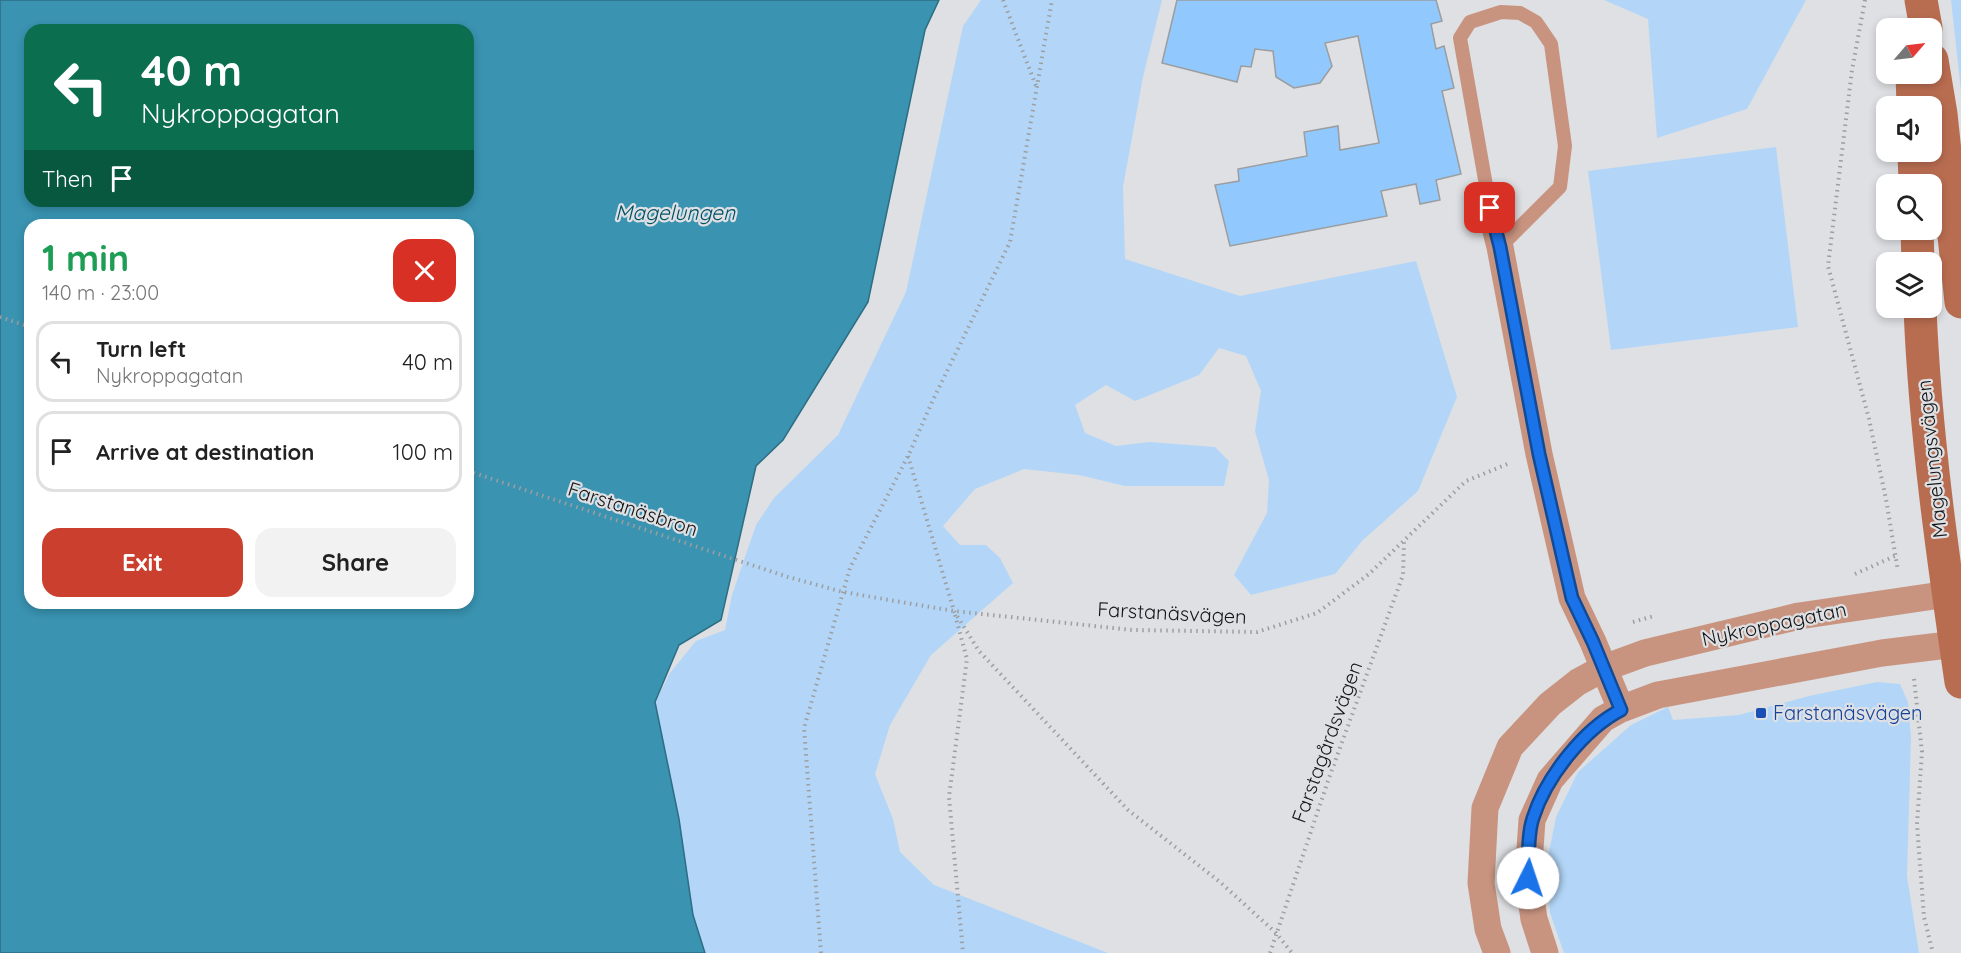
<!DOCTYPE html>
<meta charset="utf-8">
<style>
:root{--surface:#fff;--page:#f2f2f2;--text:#222;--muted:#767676;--line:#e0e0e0;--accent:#cb3f2f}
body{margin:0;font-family:Quicksand,sans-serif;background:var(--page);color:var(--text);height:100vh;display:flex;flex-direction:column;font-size:22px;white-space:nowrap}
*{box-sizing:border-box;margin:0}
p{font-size:20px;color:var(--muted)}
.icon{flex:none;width:33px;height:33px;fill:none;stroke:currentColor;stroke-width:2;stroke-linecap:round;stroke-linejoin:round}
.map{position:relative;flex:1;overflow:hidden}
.drawer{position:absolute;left:24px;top:219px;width:450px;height:390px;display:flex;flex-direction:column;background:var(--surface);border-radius:18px;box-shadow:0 3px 9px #0003}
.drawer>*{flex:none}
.top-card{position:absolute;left:24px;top:24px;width:450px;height:183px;border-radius:18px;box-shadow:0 3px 9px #0003;background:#0b6e4f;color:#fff;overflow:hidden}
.needle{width:39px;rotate:62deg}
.controls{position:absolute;left:1876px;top:18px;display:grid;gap:12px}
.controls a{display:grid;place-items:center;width:66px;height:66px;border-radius:12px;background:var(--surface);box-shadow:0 3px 9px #0003;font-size:30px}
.pin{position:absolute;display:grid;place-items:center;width:51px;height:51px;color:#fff;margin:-26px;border-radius:12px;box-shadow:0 3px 9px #0006}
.me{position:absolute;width:66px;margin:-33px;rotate:4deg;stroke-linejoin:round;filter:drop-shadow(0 0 4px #0008)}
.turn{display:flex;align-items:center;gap:21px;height:126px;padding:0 18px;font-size:27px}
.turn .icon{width:78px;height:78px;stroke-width:2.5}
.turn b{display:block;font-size:42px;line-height:51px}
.then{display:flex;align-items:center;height:57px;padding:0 18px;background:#0003;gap:12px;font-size:22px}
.round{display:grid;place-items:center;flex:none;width:63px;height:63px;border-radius:18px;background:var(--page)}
.head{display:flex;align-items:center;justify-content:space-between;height:102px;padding:0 18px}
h1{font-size:36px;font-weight:800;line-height:45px;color:#1e9e55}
.cta{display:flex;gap:12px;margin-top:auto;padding:12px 18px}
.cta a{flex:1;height:69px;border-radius:18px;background:var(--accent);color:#fff;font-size:24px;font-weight:800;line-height:69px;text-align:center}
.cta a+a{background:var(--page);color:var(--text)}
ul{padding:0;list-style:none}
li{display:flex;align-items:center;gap:18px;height:81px;margin:0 12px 9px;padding:0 6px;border:3px solid var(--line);border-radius:18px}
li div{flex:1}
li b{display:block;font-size:22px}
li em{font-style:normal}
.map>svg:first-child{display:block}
.green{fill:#b3d6f8}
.water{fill:#3993b1;stroke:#2e6d82;stroke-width:1.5;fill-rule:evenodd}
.building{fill:#91c9fe;stroke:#9b9d9f;stroke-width:1.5}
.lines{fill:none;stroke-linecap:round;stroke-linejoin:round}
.path{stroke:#9c9ea0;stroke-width:4;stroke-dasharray:1.5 4.5;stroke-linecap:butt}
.lane{stroke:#c89480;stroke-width:14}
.street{stroke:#c89480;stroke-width:27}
.secondary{stroke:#b96d50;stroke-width:33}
.route-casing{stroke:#114b97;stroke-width:15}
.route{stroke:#1a73e8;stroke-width:10}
.transit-dot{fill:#1a4fb4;stroke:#dee0e3;stroke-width:2}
.labels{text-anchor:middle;stroke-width:4.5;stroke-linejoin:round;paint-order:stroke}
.street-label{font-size:20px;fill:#141516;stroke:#dee0e3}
.transit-label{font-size:20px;fill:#164399;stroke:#dee0e3;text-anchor:start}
.water-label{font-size:21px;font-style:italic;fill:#005066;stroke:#dee0e3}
</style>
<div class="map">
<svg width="1961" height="953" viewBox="0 0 1961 953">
<rect width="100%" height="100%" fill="#dee0e3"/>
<path class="green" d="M981 0H1162L1143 77 1123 187 1125 259 1240 296 1416 261 1457 397 1418 491 1363 540 1335 574 1251 595 1234 575 1267 513 1269 480 1255 431 1261 391 1246 356 1219 348 1199 375 1135 401 1106 385 1075 405 1085 433 1116 446 1149 442 1215 447 1229 461 1224 486H1125L1079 475 1024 469 975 489 943 526 960 545H986L1000 558 1013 583 931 655 890 725 875 774 893 819 900 852 934 885 1108 953H705L693 915 679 819 655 702 670 673 696 641 725 630 732 595 756 525 774 498 838 435 906 292 963 26Z
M1604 0H1806L1747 109 1657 138 1648 19Z
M1951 0H1961V91Z
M1776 147 1798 327 1611 350 1588 171Z
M1877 682 1900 684 1908 702 1911 737 1907 876 1919 953H1564L1550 913 1547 862 1556 817 1578 772 1631 725 1668 707 1673 720 1739 715 1809 696Z"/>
<path class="water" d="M0 0H939L925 30 868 302 783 440 756 466 721 620 679 645 655 702 679 819 693 915 705 953H0ZM30 30H468V201H30ZM30 225H468V603H30Z"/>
<path class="building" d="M1177 0H1436L1442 21 1431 24 1436 49 1444 46 1454 88 1442 91 1461 174 1436 180 1440 200 1420 204 1416 184 1381 191 1387 216 1230 246 1215 185 1239 181 1238 169 1307 156 1304 132 1338 126 1340 150 1379 143 1358 36 1325 43 1332 66 1320 83 1294 88 1276 77 1273 51 1255 49 1251 67 1241 66 1237 82 1162 63Z"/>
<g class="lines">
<path class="path" d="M1003 0 1036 86
M1865 0 1852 70 1828 266 1869 419 1886 499 1898 571
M0 317 30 327
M908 456 954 611 979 651 1128 810 1220 882 1276 933 1292 953
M468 471 788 577 843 592 954 611 1132 630 1257 632 1317 613 1369 574 1466 481 1510 463
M1855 574 1895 556
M955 615 967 659 949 797 963 953
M1633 622 1654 616
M1914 679 1922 752 1917 824 1924 917 1933 953
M821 953 804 728 850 568 908 456 933 400 1010 242 1052 0
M1270 953 1329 778 1403 575 1404 541"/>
<path class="lane" d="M1490 208 1460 38 1470 22 1501 12 1520 13 1536 22 1551 44 1565 146 1560 187 1500 247"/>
<path class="street" d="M1490 208 1500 247 1539 454 1572 598 1593 642 1621 709
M1497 953 1488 929 1481 883 1485 808 1510 747 1550 704 1578 682 1604 668 1645 653 1799 616 1948 594
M1545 953 1534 919 1528 878 1532 820 1550 780 1603 719 1621 709 1658 695 1882 653 1956 644"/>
<path class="secondary" d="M1921 0 1926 28
M1932 60 1941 114 1961 302
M1912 74 1913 106
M1914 152 1915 184
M1917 230 1918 262
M1920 308C1925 433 1943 558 1961 682"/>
</g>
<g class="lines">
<g class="route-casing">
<path id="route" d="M1490 208 1500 247 1539 454 1572 598 1593 642 1621 710C1584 729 1546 777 1533 818 1527 836 1529 859 1528 878"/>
</g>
<use href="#route" class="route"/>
</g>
<rect class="transit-dot" x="1755" y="707" width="12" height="12" rx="3"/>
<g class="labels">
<g class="street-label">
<text transform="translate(1932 459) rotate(-96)" y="7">Magelungsvägen</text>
<text transform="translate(633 509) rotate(18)" y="7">Farstanäsbron</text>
<text transform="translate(1172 613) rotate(3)" y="7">Farstanäsvägen</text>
<text transform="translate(1774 624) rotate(-12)" y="7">Nykroppagatan</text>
<text transform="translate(1327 742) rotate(-70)" y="7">Farstagårdsvägen</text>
</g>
<g class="transit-label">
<text x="1773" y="720">Farstanäsvägen</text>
</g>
<g class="water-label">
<text x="675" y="220">Magelungen</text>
</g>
</g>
</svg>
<div class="controls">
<a><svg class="needle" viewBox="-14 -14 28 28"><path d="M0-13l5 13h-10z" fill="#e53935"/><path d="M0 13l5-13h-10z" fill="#767676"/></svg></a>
<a><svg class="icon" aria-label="sound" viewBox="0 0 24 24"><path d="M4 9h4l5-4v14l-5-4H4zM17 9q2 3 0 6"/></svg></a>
<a><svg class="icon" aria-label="search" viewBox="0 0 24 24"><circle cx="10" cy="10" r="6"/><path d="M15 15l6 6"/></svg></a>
<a><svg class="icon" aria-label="layers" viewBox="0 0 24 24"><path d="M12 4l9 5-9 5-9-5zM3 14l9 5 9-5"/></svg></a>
</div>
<div class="pin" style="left:1490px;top:208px;background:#d93025"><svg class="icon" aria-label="arrive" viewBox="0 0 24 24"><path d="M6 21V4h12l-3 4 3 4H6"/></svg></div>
<svg class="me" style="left:1528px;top:878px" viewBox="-20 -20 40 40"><circle r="19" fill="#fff"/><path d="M0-13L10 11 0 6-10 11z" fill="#1a73e8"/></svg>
<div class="top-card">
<div class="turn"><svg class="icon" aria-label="left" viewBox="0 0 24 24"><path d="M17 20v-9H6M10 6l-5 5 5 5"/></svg><div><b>40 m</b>Nykroppagatan</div></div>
<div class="then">Then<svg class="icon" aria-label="arrive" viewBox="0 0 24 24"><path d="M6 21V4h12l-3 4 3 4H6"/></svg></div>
</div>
<section class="drawer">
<div class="head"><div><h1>1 min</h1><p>140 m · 23:00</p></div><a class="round" style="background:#d93025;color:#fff"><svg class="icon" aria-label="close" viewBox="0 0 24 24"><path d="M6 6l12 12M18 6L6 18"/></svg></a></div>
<ul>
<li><svg class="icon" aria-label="left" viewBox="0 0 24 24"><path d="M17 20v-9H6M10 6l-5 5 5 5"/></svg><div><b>Turn left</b><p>Nykroppagatan</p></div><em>40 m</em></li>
<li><svg class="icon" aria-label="arrive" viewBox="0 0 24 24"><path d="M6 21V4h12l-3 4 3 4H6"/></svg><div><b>Arrive at destination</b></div><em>100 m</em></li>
</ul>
<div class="cta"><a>Exit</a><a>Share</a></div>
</section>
</div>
